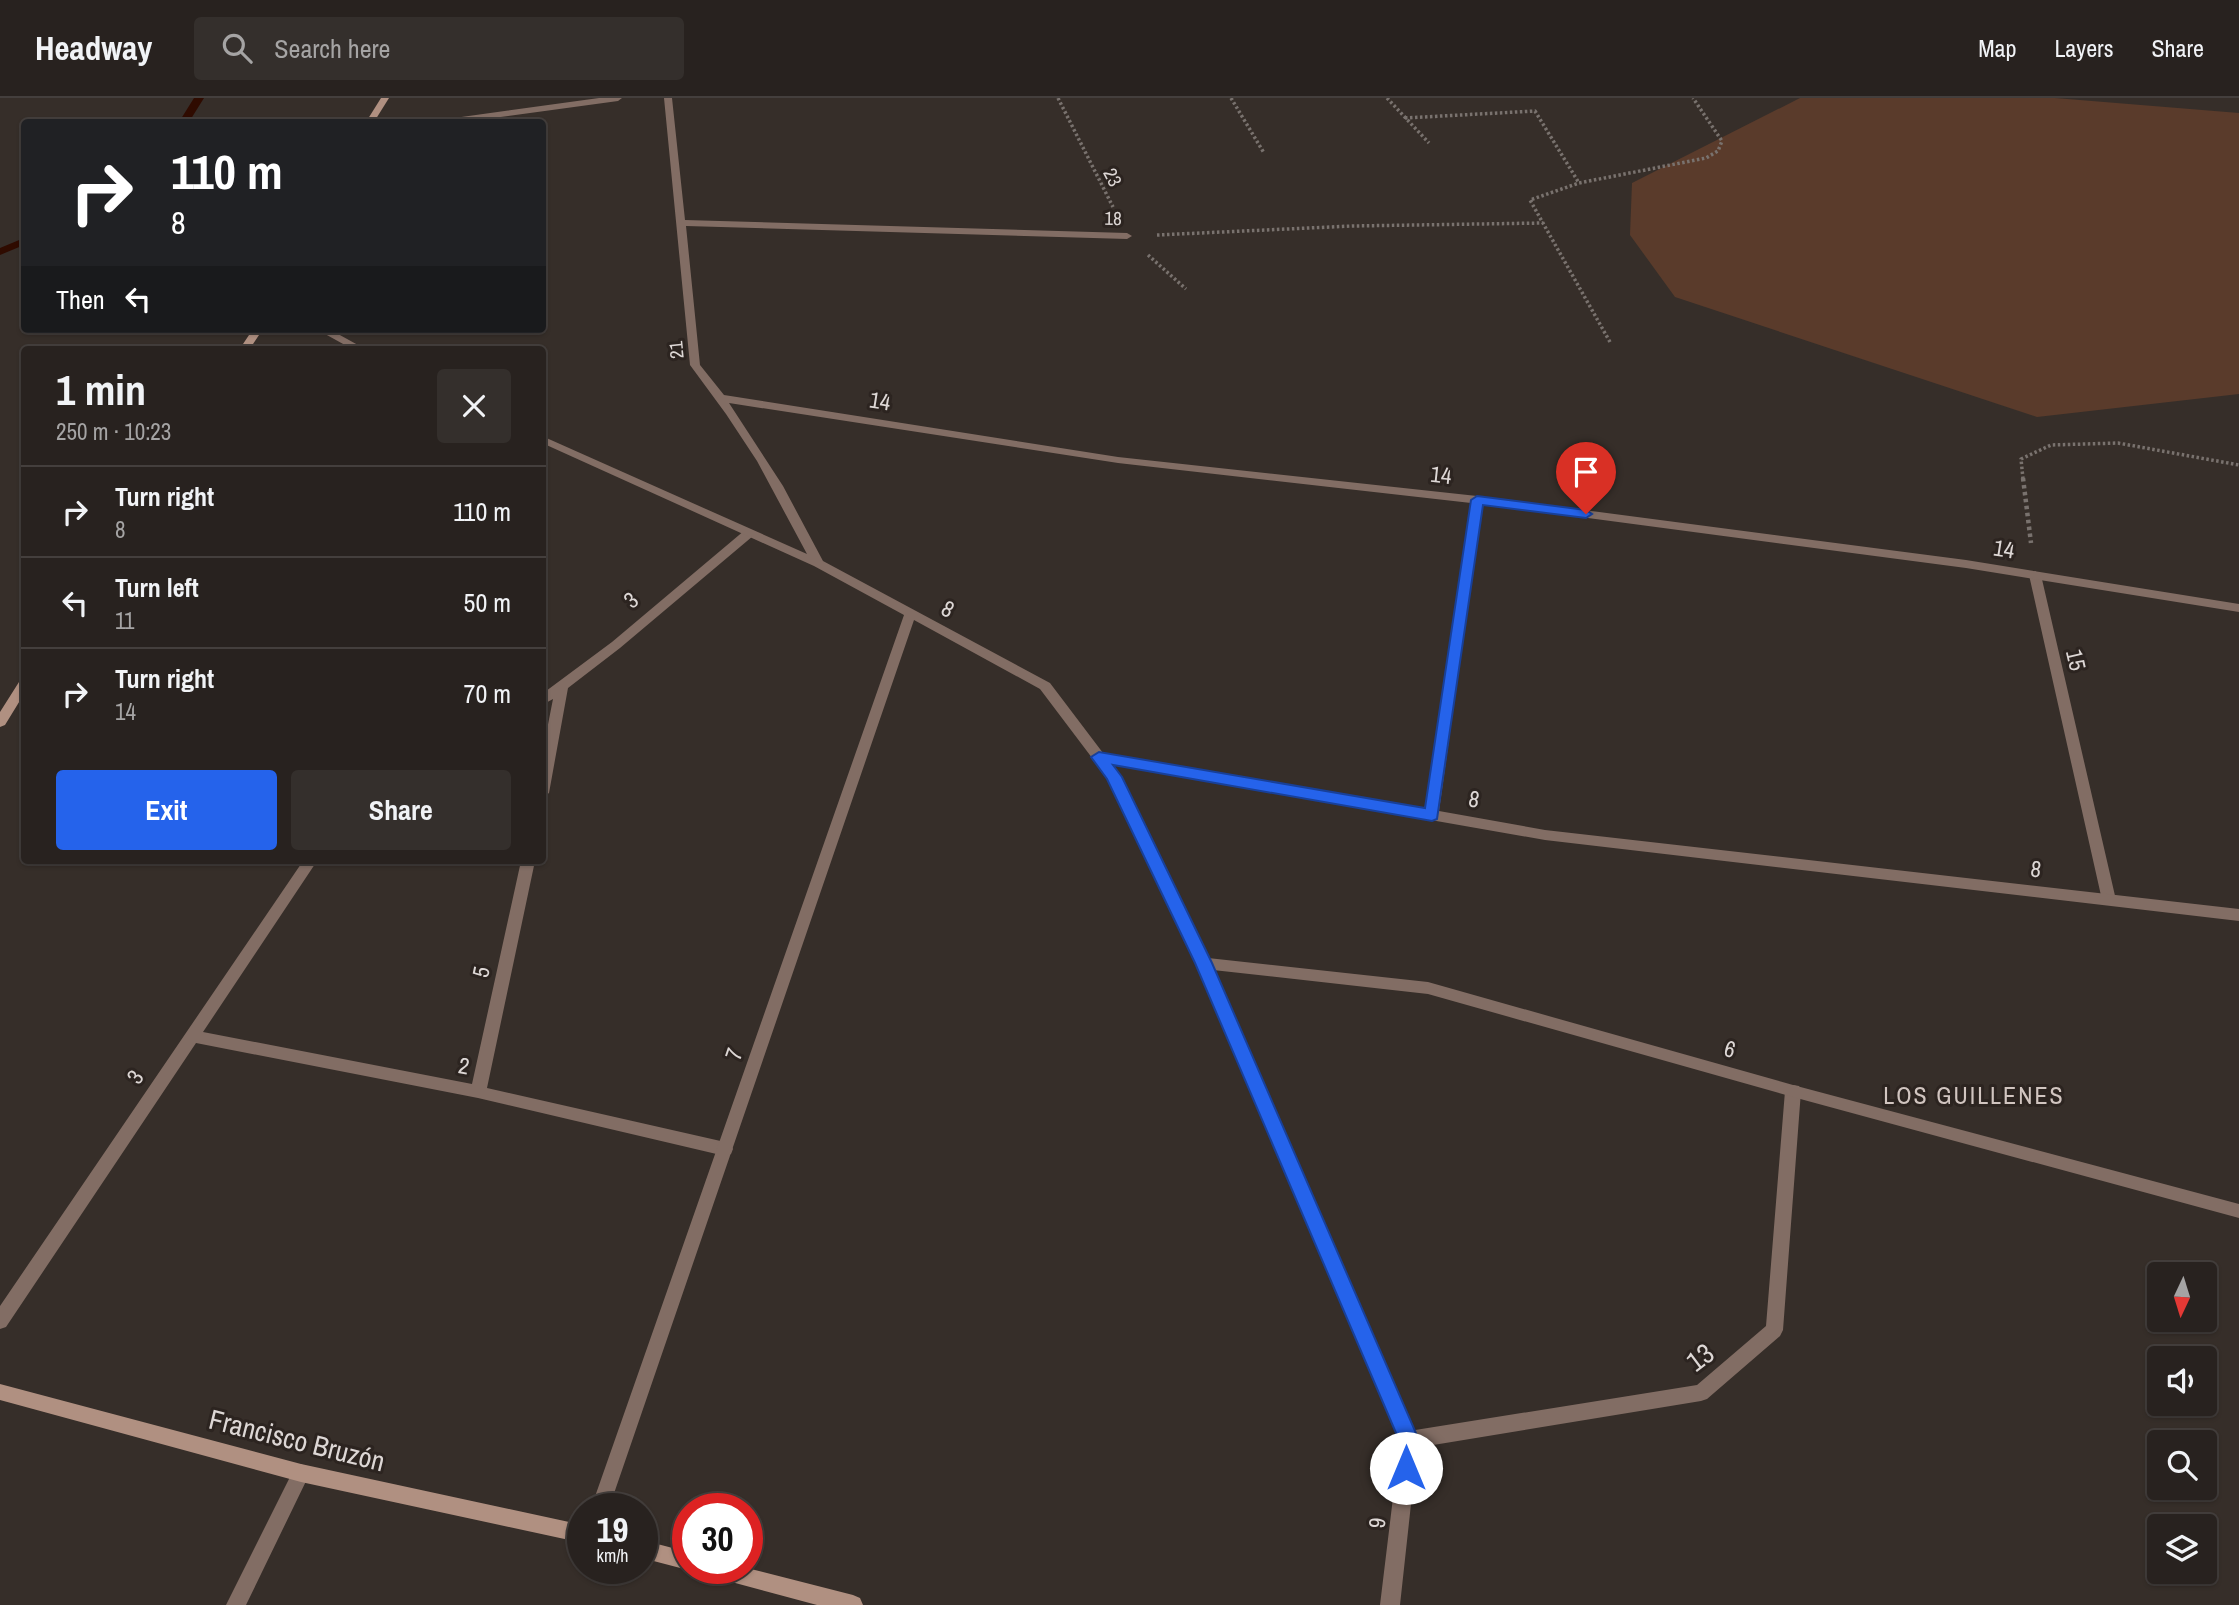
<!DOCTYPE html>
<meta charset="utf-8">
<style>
:root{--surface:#28221f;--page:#342f2c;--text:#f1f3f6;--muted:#a5a4a4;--line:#443f3d;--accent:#2563eb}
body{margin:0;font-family:"Archivo Narrow",sans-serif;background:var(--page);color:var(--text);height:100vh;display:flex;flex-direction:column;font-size:26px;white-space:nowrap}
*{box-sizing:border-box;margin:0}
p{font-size:23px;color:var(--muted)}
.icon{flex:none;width:38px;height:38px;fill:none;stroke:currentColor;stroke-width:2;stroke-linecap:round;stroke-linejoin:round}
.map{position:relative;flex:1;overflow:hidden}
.sheet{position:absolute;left:21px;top:248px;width:525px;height:518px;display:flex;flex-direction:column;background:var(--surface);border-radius:7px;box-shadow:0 2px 5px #0004,0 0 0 2px var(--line)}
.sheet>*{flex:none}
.hud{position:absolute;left:21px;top:21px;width:525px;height:214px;border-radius:7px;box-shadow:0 2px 5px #0004,0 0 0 2px var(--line);background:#202124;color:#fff;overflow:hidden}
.needle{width:46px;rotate:184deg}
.buttons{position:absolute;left:2147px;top:1164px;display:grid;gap:14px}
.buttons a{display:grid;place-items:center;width:70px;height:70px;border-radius:7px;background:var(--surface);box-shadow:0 2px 5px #0004,0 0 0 2px var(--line);font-size:35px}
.speed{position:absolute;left:567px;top:1395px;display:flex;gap:14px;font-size:35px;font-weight:700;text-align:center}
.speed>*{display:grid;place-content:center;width:91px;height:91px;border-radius:50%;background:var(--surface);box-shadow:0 2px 5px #0004,0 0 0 2px var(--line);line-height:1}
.speed small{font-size:18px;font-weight:400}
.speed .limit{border:10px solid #d22;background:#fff;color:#111}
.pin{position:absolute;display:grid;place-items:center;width:60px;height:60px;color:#fff;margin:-72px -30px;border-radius:50% 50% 50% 0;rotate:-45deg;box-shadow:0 0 7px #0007}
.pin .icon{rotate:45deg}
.me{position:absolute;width:77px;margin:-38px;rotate:0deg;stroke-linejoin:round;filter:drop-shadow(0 0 5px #0008)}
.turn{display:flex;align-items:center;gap:24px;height:147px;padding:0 35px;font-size:32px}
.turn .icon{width:91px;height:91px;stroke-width:2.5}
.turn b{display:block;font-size:49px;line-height:60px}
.then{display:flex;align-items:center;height:66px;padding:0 35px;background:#0003;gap:14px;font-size:26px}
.round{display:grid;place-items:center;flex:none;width:74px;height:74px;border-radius:7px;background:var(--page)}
.summary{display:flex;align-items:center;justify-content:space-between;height:119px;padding:0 35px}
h1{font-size:42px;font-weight:800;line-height:52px}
.cta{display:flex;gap:14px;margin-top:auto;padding:14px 35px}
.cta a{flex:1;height:80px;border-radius:7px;background:var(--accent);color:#fff;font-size:28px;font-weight:800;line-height:80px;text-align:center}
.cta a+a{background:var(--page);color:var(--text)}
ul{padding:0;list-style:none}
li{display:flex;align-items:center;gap:21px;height:91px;padding:0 35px;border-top:2px solid var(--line)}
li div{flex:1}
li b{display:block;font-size:26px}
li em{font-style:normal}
header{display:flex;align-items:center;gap:42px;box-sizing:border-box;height:98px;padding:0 35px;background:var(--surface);border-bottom:2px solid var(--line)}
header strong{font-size:33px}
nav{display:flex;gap:38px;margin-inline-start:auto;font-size:24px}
.search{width:490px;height:63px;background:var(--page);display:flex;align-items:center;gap:18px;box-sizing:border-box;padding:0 24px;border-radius:7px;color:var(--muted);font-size:26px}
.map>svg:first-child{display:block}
.green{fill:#5a3b2b}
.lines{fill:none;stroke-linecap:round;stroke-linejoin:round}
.stream{fill:#2f0b00;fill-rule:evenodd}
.path-far1{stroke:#79726e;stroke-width:3.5;stroke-dasharray:2.5 2.5;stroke-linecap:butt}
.path{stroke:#79726e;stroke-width:4.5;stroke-dasharray:3.5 3.5;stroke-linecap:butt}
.lane{fill:#826d64;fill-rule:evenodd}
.street{fill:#826d64;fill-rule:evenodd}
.secondary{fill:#b09081;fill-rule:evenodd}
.route{fill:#2563eb;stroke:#184099;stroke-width:2}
.labels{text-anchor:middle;stroke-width:6;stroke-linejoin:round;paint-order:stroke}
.far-street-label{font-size:19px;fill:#ddd7d5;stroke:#2c2420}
.street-label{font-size:23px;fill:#ddd7d5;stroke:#2c2420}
.neighbourhood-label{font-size:24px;letter-spacing:2px;fill:#d1c5c0;stroke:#2c2420}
.near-street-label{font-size:28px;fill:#ddd7d5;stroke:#2c2420}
</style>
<header>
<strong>Headway</strong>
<div class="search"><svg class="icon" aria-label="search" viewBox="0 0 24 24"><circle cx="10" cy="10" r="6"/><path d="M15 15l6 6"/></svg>Search here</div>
<nav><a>Map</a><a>Layers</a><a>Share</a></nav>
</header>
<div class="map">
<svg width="2239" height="1507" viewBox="0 0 2239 1507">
<rect width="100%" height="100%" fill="#362e29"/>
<path class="green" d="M1800 0H2055L2239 15V296L2037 319 1675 199 1630 137 1632 85Z"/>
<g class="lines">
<path class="stream" d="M194 0H204L189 24H179Z
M24 140V147L0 157V150Z"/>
<path class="path-far1" d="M1058 0 1113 109
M1231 0 1264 55
M1387 0 1429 45
M1405 20 1535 13 1579 85
M1157 137 1352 128 1543 125
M1148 157 1186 191
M1610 244 1530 102 1579 85 1706 60 1718 53 1722 43 1693 0
M2023 381 2021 361 2051 347 2118 345 2239 367"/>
<path class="path" d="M2023 380 2031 445"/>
<path class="lane" d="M599 0H622L618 3 463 24H442L447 21Z
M749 431 755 435 753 438 620 550 568 590 549 695 542 700V657L553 601 542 607V596L612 544 745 432Z
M2035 473 2041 477 2116 802 2114 806H2104L2102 802 2029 477Z
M303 763H317L203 934 472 986 521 763H535L487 990 725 1044 731 1046 733 1051 731 1056 725 1058 478 1000 196 945 6 1229 0 1231V1208Z
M1793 987 1799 988 1801 993 1783 1232 1780 1238 1707 1301 1701 1303 1409 1351 1403 1348 1400 1342 1403 1336 1409 1333 1697 1287 1766 1228 1785 993 1787 988Z"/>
<path class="street" d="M664 0H672L685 122 1127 135 1132 138 1127 141 686 128 700 267 724 297 1118 359 1477 398 1966 462 2239 506V514L1966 470 1482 406 1439 713 1545 732 2239 811V823L1545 742 1111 666 1121 679 1208 860 1428 884 1793 987 2239 1106V1120L1793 999 1428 896 1213 872 1418 1342 1400 1507H1380L1400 1342 1196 865 1108 681 1040 591 914 522 609 1410H591L904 517 814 468 542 345V338L807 456 757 363 726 316 690 267ZM729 305 1118 365 1471 405 1426 711 1103 655 1050 585 823 463 783 388Z
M316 231H329L367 252H354Z
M301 1366 307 1369 310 1375 246 1507H226L295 1369Z"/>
<path class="secondary" d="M381 0H389L374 24H366Z
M253 231H263L249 252H239Z
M24 583V596L5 627 0 629V614L19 584Z
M0 1286 301 1366 583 1427V1445L301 1384 0 1302Z
M642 1442 688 1454V1470H694L688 1472 642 1460Z
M704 1470H747L853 1497 860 1500 863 1507H817L713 1479 706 1477Z"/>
</g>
<path class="route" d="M1477 398 1586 412 1592 416 1586 420 1483 407 1437 721 1432 723 1113 667 1122 679 1212 865 1419 1342 1413 1377 1406 1380 1398 1377 1395 1370 1399 1342 1195 865 1107 681 1091 659 1099 654 1425 710 1471 402Z"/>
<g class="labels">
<g class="far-street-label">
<text transform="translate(1113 79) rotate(63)" y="7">23</text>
<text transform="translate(1113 120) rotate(1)" y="7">18</text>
<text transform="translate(676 252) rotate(-96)" y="7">21</text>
</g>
<g class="street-label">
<text transform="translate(880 303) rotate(9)" y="8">14</text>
<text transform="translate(1441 377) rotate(6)" y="8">14</text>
<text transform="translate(2004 451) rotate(9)" y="8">14</text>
<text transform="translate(631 502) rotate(-40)" y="8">3</text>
<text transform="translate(948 511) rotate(28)" y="8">8</text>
<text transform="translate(2076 562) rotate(77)" y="8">15</text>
<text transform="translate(1474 701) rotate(10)" y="8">8</text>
<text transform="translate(2036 771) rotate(7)" y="8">8</text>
<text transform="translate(481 874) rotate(-78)" y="8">5</text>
<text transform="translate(1730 951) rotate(16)" y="8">6</text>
<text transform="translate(734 956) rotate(-71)" y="8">7</text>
<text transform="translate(464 968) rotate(11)" y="8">2</text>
<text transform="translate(135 979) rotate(-56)" y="8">3</text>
<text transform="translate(1377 1425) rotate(-84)" y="8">9</text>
</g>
<g class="neighbourhood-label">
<text x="1974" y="1006">LOS GUILLENES</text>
</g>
<g class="near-street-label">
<text transform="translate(1700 1259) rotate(-37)" y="10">13</text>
<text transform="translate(297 1342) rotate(14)" y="10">Francisco Bruzón</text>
</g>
</g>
</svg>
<div class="buttons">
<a><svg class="needle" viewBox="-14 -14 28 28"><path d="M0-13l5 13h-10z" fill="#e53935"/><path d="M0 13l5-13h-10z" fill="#a5a4a4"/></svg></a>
<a><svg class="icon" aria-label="sound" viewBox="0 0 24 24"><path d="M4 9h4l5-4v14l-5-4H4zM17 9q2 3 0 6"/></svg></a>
<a><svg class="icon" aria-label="search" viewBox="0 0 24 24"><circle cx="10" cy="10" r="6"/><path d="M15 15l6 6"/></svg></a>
<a><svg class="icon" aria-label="layers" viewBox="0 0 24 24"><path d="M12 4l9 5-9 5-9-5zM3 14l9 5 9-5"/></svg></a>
</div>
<div class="speed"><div>19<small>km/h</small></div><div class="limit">30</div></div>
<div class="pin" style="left:1586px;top:416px;background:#d93025"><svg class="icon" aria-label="arrive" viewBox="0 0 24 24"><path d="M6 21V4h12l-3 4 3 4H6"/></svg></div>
<svg class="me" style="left:1406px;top:1370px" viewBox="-20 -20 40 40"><circle r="19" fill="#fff"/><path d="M0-13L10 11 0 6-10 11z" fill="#2563eb"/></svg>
<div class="hud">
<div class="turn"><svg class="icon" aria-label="right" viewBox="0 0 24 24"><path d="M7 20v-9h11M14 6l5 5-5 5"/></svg><div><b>110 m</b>8</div></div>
<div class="then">Then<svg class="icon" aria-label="left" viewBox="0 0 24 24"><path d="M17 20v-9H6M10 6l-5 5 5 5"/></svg></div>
</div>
<section class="sheet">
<div class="summary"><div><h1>1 min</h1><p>250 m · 10:23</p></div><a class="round"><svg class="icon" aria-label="close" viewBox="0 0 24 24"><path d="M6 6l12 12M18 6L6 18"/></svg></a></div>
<ul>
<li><svg class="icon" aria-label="right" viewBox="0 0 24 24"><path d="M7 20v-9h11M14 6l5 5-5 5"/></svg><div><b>Turn right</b><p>8</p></div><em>110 m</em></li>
<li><svg class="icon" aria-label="left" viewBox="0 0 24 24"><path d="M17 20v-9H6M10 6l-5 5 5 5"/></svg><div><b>Turn left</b><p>11</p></div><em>50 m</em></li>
<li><svg class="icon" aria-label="right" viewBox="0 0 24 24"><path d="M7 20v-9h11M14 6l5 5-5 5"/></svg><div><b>Turn right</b><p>14</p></div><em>70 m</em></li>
</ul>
<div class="cta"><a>Exit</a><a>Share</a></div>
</section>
</div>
